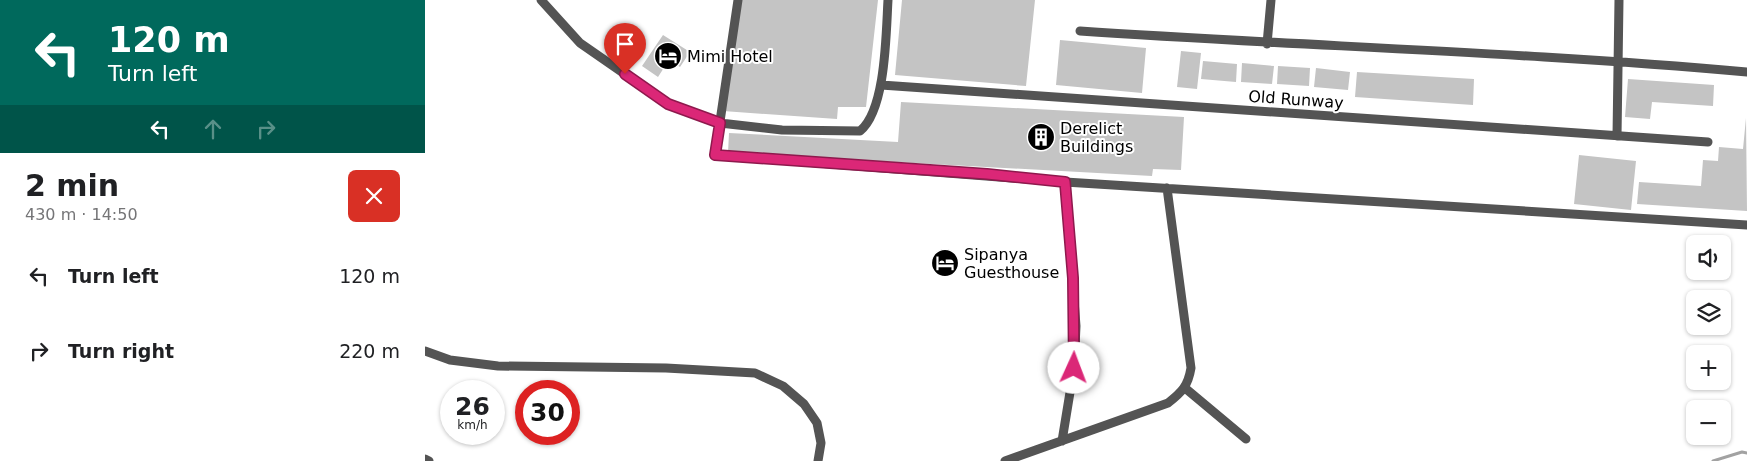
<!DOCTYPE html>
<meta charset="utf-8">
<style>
:root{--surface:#fff;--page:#f6f6f6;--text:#202124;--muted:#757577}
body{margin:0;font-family:"DejaVu Sans",sans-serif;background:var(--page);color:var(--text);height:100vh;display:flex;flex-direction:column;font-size:19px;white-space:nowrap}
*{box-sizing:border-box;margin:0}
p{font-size:16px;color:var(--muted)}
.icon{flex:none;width:28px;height:28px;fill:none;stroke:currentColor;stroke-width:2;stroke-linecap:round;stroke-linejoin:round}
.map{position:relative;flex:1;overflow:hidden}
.sheet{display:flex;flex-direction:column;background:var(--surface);width:425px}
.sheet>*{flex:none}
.banner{background:#00695c;color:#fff;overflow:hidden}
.fabs{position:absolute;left:1261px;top:235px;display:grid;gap:10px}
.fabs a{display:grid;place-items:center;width:45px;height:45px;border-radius:8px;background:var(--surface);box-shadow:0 1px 4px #0004;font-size:25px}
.speed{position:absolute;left:15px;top:380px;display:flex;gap:10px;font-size:25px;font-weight:700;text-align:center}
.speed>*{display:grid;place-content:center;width:65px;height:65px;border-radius:50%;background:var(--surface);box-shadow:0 1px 4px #0004;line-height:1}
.speed small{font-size:12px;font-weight:400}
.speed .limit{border:8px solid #d22;background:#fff;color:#111}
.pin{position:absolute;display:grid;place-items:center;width:42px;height:42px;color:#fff;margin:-51px -21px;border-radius:50% 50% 50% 0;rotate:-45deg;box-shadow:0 0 5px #0007}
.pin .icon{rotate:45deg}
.me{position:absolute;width:55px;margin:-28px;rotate:2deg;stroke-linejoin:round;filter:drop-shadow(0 0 4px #0008)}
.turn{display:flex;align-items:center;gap:18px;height:105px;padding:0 25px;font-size:22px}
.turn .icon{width:65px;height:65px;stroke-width:2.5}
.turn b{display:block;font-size:35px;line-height:42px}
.lanes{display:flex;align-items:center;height:48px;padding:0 25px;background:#0003;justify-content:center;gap:25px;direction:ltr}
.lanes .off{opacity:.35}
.round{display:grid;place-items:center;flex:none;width:52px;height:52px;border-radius:8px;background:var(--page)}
.head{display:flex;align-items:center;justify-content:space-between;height:85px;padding:0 25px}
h1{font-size:30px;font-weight:700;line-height:38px}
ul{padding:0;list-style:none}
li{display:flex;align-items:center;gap:15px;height:75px;padding:0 25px}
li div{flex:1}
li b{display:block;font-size:19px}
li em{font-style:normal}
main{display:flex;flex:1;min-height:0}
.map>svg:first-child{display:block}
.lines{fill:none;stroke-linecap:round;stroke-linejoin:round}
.stream{stroke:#a2a2a2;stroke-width:3}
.building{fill:#c4c4c4}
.street{stroke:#545454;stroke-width:9}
.route-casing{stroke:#8e194d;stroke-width:12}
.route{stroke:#db2777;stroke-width:9}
.labels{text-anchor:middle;stroke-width:4;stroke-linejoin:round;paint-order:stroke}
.poi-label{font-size:16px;fill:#000;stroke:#fff;text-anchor:start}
.street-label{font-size:16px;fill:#000;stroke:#fff}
</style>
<main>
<section class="sheet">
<div class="banner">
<div class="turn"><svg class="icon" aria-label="left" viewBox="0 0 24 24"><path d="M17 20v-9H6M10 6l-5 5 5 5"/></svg><div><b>120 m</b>Turn left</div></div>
<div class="lanes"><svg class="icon" aria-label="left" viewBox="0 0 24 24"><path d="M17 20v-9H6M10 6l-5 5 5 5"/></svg><svg class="icon off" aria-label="ahead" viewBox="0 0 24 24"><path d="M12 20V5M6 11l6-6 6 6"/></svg><svg class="icon off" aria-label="right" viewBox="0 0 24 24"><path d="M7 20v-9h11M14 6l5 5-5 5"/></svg></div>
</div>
<div class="head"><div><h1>2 min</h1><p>430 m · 14:50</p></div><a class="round" style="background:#d93025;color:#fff"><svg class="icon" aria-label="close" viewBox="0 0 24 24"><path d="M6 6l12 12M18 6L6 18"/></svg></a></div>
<ul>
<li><svg class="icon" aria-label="left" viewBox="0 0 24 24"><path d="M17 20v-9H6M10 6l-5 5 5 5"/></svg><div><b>Turn left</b></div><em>120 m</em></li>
<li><svg class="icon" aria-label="right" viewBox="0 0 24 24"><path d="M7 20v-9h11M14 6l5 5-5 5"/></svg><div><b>Turn right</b></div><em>220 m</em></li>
</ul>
</section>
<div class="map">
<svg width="1322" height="461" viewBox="0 0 1322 461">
<rect width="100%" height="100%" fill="#fff"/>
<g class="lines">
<path class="stream" d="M1288 461 1317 452 1322 453"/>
</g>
<path class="building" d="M317 0H453L441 107H413L412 119 298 111Z
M477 0H610L601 86 470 75Z
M238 35 265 52 255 67 244 60 233 77 217 66Z
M635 40 721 48 717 93 631 85Z
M756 51 776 53 772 89 752 87Z
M778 61 812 64 811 82 776 79Z
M817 63 849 66 847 84 816 82Z
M853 66 885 68 884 86 852 84Z
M891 68 925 72 923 90 889 87Z
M932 72 1049 79 1048 105 930 97Z
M1203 79 1289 85 1288 106 1227 102 1225 119 1200 117Z
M476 102 759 117 756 170 728 169 727 176 303 153 304 133 473 142Z
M1321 118 1322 211 1212 204 1214 182 1276 186 1278 160 1293 161 1294 147 1318 149Z
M1154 155 1211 161 1206 210 1149 204Z"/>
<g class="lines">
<path class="street" d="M116 0 155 43 243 104 295 123 357 130 435 131C461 110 461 33 463 0
M313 0 290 155 640 182 1322 225
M655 31C877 46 1100 52 1322 72
M842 44 846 0
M456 85 1283 142
M1192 136 1194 0
M0 351 25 360 73 366 241 368 330 373 358 386 379 404 392 423 396 443 393 461
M760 388 821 439
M637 441 649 368 651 326 640 182
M0 459 4 461
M580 461 743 403C757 392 763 386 766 368L742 188"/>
</g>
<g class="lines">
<g class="route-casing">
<path id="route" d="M200 74 243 104 295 123 290 155 562 174 640 182 648 278 649 368"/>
</g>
<use href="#route" class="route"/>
</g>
<defs>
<g id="hotel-disc" transform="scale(1.4375)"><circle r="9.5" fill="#000" stroke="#fff"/><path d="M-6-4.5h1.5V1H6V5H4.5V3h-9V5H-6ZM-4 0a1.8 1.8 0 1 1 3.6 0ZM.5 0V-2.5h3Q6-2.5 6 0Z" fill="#fff"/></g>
<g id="building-disc" transform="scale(1.4375)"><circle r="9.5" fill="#000" stroke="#fff"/><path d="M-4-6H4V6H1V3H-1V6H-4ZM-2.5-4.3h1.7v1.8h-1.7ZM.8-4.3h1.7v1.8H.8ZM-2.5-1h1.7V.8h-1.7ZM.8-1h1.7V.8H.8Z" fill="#fff"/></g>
</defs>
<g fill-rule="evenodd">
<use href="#hotel-disc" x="243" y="56"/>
<use href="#building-disc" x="616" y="137"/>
<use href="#hotel-disc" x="520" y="263"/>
</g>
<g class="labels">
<g class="poi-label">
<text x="262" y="62">Mimi Hotel</text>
<text x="635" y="134">Derelict<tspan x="635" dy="18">Buildings</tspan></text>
<text x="539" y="260">Sipanya<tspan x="539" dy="18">Guesthouse</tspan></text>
</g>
<g class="street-label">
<text transform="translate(871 99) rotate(4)" y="6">Old Runway</text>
</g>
</g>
</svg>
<div class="fabs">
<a><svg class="icon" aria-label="sound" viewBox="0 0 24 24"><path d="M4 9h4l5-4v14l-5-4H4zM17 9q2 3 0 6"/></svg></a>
<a><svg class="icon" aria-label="layers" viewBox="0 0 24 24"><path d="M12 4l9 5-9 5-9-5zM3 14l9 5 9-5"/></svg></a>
<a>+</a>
<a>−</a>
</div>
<div class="speed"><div>26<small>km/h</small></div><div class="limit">30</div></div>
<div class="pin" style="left:200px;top:74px;background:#d93025"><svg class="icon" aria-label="arrive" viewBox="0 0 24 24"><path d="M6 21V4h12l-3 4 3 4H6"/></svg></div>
<svg class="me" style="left:649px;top:368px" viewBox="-20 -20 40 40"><circle r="19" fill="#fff"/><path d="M0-13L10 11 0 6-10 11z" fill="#db2777"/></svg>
</div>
</main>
